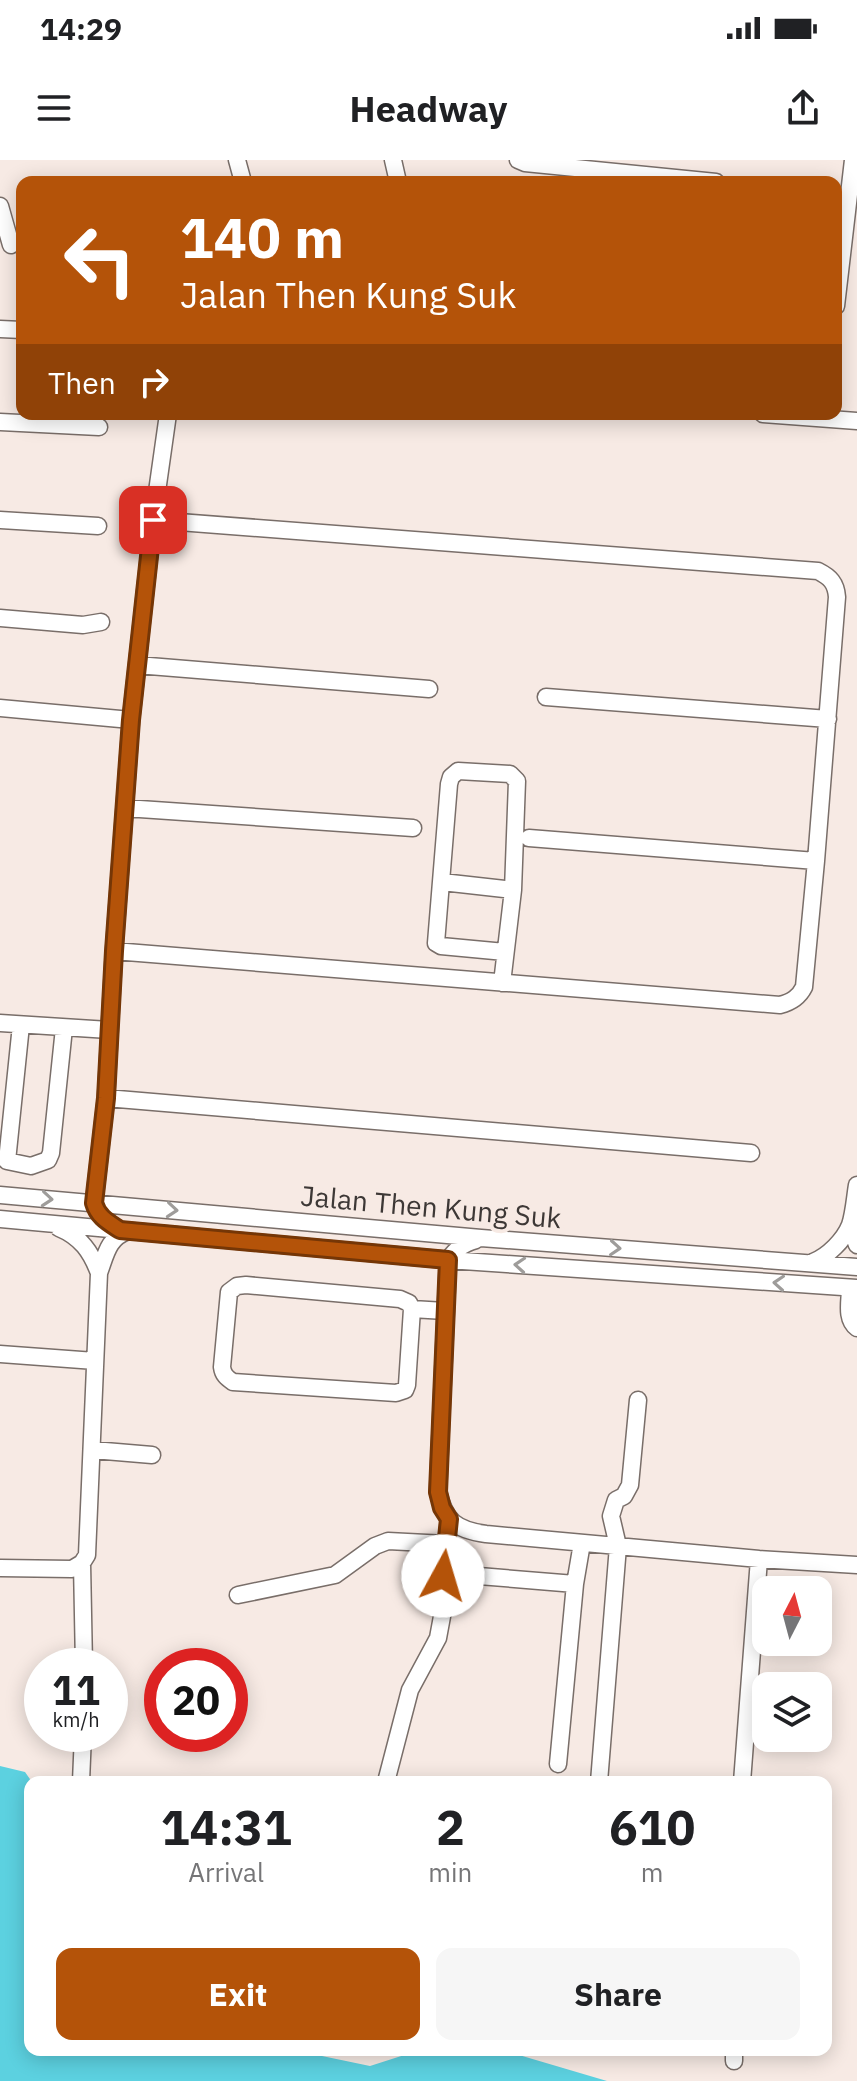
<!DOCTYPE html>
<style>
:root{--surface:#fff;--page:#f6f6f6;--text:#202124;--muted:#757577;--accent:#b45309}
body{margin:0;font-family:"IBM Plex Sans",sans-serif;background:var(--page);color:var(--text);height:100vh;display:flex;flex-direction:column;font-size:30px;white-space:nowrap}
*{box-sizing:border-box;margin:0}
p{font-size:26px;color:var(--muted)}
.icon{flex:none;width:44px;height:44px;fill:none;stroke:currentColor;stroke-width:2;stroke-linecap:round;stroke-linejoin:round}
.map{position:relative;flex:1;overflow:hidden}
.panel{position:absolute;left:24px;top:1616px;width:808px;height:280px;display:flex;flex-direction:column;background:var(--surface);border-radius:16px;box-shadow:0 4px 20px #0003}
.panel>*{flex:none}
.banner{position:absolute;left:16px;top:16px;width:826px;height:244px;border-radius:16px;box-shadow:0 4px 20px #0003;background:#b45309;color:#fff;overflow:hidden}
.needle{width:52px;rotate:6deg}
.tools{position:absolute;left:752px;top:1416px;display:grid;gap:16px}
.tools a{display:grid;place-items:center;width:80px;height:80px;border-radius:16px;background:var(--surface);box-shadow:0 4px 20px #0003;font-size:40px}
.speed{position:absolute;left:24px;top:1488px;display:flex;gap:16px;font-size:40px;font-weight:700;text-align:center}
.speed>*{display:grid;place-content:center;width:104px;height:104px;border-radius:50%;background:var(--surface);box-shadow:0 4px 20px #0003;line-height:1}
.speed small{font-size:20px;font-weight:400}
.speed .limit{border:12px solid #d22;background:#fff;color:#111}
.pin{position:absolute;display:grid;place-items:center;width:68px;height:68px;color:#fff;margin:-34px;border-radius:16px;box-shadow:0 4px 12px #0006}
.me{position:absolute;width:88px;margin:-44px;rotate:6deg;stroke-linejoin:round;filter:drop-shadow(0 0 6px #0008)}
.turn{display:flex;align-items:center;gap:28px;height:168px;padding:0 32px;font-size:36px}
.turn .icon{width:104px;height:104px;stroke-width:2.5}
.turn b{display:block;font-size:56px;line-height:68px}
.then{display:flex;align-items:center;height:76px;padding:0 32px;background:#0003;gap:16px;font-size:30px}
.eta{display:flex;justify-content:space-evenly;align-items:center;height:136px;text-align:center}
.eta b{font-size:48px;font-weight:700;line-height:56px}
.primary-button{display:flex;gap:16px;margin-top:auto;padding:16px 32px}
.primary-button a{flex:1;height:92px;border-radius:16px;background:var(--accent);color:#fff;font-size:32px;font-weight:700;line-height:92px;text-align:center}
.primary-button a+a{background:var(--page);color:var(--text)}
.status{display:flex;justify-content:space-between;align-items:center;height:56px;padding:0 40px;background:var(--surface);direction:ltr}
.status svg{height:22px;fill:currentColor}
header{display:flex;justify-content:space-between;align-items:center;height:104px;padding:0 32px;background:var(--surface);font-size:36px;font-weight:700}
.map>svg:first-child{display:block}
.water{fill:#5cd1e0}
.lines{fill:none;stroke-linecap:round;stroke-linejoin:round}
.minor-casing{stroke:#796e69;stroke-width:19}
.minor{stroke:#fff;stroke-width:16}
.oneway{stroke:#9e9c9a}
.route-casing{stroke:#753606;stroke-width:20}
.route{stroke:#b45309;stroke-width:14}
.labels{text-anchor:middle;stroke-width:8;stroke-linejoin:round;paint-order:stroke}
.street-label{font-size:28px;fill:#3d3836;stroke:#f7eae4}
</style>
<div class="status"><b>14:29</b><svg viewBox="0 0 49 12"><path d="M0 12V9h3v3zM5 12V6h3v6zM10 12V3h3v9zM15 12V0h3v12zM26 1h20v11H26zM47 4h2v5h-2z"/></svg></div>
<header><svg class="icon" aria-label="menu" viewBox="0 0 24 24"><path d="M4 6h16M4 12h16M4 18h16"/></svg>Headway<svg class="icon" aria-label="share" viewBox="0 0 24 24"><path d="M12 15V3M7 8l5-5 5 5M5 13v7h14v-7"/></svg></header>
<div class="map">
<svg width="857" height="1921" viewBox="0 0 857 1921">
<rect width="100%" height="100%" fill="#f7eae4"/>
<path class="water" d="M0 1606 25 1612 32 1622H30L28 1671 30 1689V1890H309L322 1896 370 1906 420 1890H502L607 1921H0Z"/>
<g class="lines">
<g class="minor-casing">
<path id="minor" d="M237 0 243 22
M393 0 398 22
M518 0 525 3 716 22
M0 46 11 85
M836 146 853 0
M0 169 22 170
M763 254 857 261
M0 262 99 267
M0 360 98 366
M0 458 83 465 101 462
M137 505 429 529
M546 537 828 559
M0 548 131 560
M125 648 413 668
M529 678 816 701
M442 722 513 730
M114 791 780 845C792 842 799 837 804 827L816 701 837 437C836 423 830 417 818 411L153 360
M502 823 513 730 517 621 510 614 458 611 451 617 449 624 436 783 441 786 505 792
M0 863 109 870
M21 865 7 1001 31 1006 48 1000 51 993 64 868
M106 938 751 993
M0 1035 481 1078 857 1107
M0 1059 448 1100 857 1128
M850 1066 857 1085
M59 1068C81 1077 91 1092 99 1113
M118 1069 100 1057 94 1043 106 938 114 791 131 560 153 360 168 254
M476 1080C462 1084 456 1089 448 1100L438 1332C445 1361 456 1370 486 1374L759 1399 857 1405
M813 1102C828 1096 844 1080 850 1065 854 1053 855 1037 857 1025
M246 1125 400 1139 409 1143 412 1149 407 1225 405 1230 396 1233 233 1222C227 1218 223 1215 222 1207L229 1132 237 1126Z
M850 1128C850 1141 845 1159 857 1168
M412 1149 445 1151
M0 1194 95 1201
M93 1290 152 1295
M82 1403 84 1506
M0 1408 72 1409 82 1403 87 1395 99 1113C106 1094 108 1078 128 1071
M479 1416 575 1424
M238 1435 335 1415 375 1386 388 1381 446 1384
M558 1604 575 1424 582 1383
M81 1622 83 1574
M386 1622 410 1530 438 1478 443 1451V1416L449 1359
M599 1622 618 1386 611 1356 616 1340 624 1336 630 1325 638 1240
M742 1622 759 1399
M734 1890V1901"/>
</g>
<use href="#minor" class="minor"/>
</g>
<defs><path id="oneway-chevron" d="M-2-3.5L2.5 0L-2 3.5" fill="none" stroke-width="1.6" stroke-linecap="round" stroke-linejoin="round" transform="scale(2)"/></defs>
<g class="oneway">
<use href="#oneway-chevron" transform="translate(47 1039) rotate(5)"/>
<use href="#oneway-chevron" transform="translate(172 1050) rotate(5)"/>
<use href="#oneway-chevron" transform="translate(615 1088) rotate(4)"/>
<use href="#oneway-chevron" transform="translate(520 1105) rotate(-176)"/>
<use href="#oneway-chevron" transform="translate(779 1123) rotate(-176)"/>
</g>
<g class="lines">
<g class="route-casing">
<path id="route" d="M153 360 131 560 114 791 106 938 94 1043C98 1057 108 1062 120 1070L448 1100 438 1332 442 1348 449 1359 443 1416"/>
</g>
<use href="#route" class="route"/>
</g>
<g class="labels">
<g class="street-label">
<text transform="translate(431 1047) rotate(5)" y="10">Jalan Then Kung Suk</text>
</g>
</g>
</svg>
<div class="tools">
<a><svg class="needle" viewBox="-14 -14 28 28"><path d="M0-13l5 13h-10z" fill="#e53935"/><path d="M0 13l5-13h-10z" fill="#757577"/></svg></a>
<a><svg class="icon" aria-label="layers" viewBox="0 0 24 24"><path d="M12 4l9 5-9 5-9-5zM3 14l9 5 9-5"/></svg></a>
</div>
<div class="speed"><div>11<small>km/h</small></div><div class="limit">20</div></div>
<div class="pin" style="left:153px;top:360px;background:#d93025"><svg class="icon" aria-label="arrive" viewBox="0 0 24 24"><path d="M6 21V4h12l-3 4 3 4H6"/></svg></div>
<svg class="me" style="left:443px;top:1416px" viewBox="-20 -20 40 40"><circle r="19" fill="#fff"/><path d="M0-13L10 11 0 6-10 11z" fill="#b45309"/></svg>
<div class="banner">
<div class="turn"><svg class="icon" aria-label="left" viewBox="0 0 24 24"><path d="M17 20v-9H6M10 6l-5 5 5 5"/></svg><div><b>140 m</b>Jalan Then Kung Suk</div></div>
<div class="then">Then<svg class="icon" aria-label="right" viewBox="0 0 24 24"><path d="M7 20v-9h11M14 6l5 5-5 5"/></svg></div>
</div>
<section class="panel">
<div class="eta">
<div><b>14:31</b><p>Arrival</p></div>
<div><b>2</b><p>min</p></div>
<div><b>610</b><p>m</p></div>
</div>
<div class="primary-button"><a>Exit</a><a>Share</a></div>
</section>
</div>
